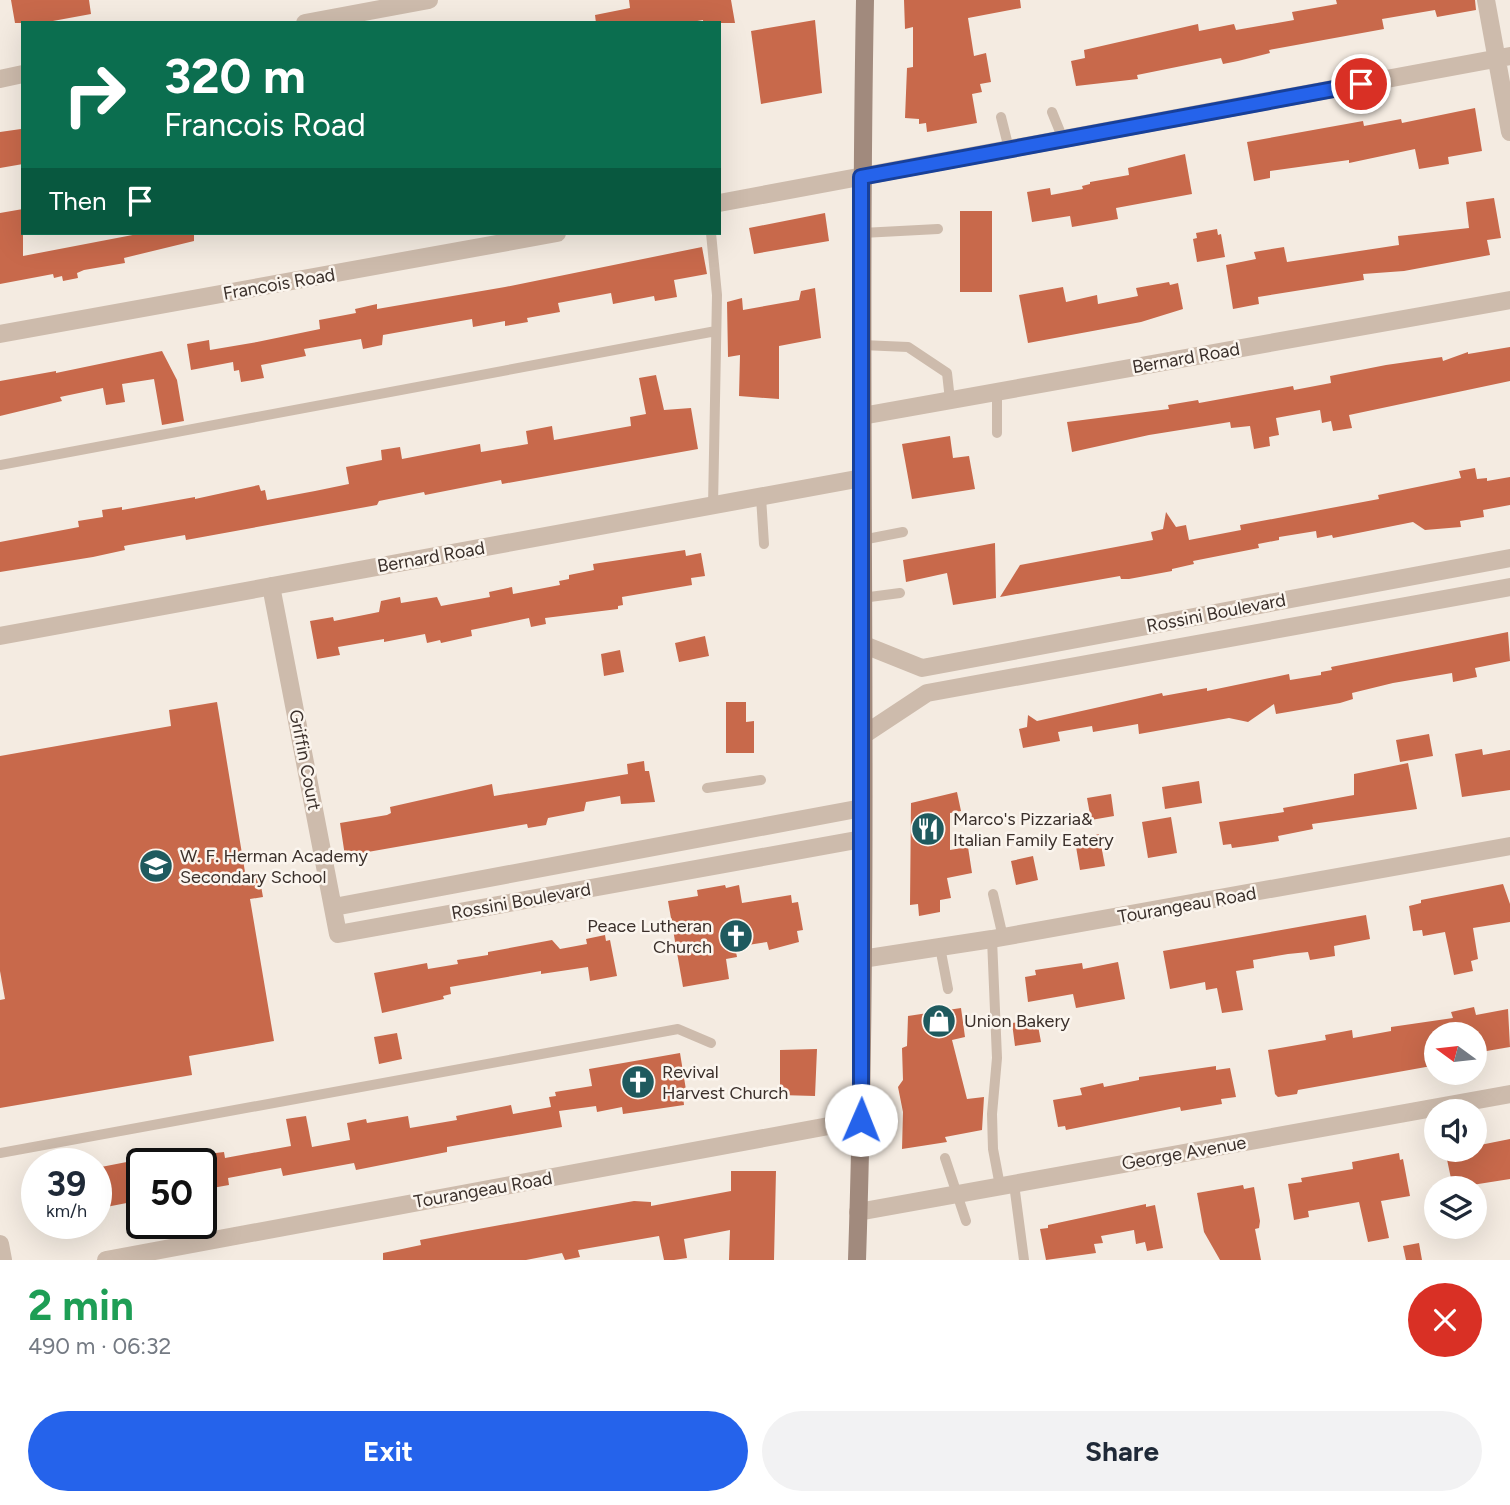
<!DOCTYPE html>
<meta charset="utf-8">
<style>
:root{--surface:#fff;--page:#f2f2f3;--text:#1f2937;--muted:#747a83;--accent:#2563eb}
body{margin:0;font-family:Figtree,sans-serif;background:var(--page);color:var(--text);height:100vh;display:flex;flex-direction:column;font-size:26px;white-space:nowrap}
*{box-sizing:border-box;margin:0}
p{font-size:23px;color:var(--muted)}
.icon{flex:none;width:38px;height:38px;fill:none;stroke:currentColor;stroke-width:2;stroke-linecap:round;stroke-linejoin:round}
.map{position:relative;height:1260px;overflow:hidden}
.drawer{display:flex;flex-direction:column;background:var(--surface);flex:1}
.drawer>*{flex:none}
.guide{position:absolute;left:21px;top:21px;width:700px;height:214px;border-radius:0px;box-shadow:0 7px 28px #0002;background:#0b6e4f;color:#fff;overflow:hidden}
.needle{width:46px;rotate:285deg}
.buttons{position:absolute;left:1424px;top:1022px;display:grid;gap:14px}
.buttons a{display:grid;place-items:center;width:63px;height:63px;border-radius:50%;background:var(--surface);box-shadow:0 7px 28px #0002;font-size:35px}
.speed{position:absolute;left:21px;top:1148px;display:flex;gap:14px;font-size:35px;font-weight:700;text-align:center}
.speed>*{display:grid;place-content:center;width:91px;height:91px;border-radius:50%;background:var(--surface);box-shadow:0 7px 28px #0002;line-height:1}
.speed small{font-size:18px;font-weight:400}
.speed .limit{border:4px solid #111;border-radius:10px;background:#fff;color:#111}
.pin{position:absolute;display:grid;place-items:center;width:60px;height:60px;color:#fff;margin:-30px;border:4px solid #fff;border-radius:50%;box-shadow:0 2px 7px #0007}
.me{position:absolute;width:77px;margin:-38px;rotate:1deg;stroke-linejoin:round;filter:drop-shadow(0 0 5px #0008)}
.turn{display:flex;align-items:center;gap:24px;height:147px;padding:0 28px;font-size:32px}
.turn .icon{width:91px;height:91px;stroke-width:2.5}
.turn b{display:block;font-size:49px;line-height:60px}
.then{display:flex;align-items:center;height:66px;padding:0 28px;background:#0003;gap:14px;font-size:26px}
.round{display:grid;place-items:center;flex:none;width:74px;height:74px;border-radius:37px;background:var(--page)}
.summary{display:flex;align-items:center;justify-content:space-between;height:119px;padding:0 28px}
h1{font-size:42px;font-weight:700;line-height:52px;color:#1e9e55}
.cta{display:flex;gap:14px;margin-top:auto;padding:14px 28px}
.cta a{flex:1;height:80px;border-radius:42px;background:var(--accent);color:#fff;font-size:28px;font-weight:700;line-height:80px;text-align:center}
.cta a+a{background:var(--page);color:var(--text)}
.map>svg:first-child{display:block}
.building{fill:#c8694b}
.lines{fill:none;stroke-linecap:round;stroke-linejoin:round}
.lane{stroke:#cdbbac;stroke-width:10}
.street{stroke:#cdbbac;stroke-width:18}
.secondary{stroke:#a18a7d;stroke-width:18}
.route-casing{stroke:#184099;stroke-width:18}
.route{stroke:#2563eb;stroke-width:12}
.labels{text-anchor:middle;stroke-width:5;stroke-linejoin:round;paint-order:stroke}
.street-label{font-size:18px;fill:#3b302b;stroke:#fbf5ee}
.poi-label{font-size:18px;fill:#3b302b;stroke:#fbf5ee;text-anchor:start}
</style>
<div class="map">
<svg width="1510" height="1260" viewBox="0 0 1510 1260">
<rect width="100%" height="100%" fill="#f4ebe1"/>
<path class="building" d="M11 0H89L91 14 42 23H15Z
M629 0H731L735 23H703V20L686 23H596L595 15 630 8Z
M904 0H1020L1021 8 968 18 974 56 986 53 991 82 980 84 982 92 972 94 977 123 927 132 926 123 919 124V119L905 118 907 68 913 67V27L905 29Z
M1336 0H1475L1476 10 1437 17 1435 10 1382 19 1384 29 1269 50 1270 53 1238 61 1223 64 1221 58 1137 75 1138 79 1076 86 1071 61 1085 58 1084 50 1198 24 1199 31 1234 24 1236 30 1294 20 1292 12 1337 4Z
M815 20 822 93 761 104 751 31Z
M1475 108 1482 151 1448 157 1449 164 1419 169 1415 149 1349 163V160L1270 171V178L1254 181 1247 142 1363 121 1364 126 1401 119 1402 123Z
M21 129 23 164 0 168V132Z
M1185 154 1192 194 1116 208 1118 219 1072 227 1070 216 1032 222 1027 192 1050 188 1051 195 1083 189 1082 186 1090 184V182L1129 175 1128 168Z
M1494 198 1501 238 1487 240 1490 255 1404 271 1363 274 1364 280 1258 297 1259 304 1233 309 1226 265 1256 259 1254 252 1284 247 1287 262 1399 245 1398 236 1469 228 1466 202Z
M23 209V256L143 233H194V241L124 258 125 263 84 270 77 273 78 278 63 281 62 276 54 278 53 274 0 284V213Z
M960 211H992V292H960Z
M825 213 829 241 754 254 749 228Z
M1217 229 1218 235 1221 234 1225 257 1197 262 1193 239 1197 238 1196 233Z
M702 247 707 274 674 280 677 297 655 301 654 296 613 304 611 293 558 303 560 312 527 318 528 322 505 326V321L473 327 472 319 383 335 382 345 363 349 361 339 304 349 306 356 261 365 264 378 241 382 239 370 234 371 233 362 191 370 187 344 209 340 210 350 257 342 320 329 319 320 356 313 355 309 377 304V309L505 287Z
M1169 282 1170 285 1178 283 1183 309 1141 322 1028 343 1019 295 1063 287 1066 302 1097 295 1098 304 1138 296 1136 288Z
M815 288 821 338 779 346V399L739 396 740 355 728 357 727 302 742 298 743 310 799 300 801 291Z
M1510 347V381L1349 415 1352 428 1333 431 1331 421 1322 423 1320 410 1276 418 1279 435 1269 437 1270 446 1254 449 1250 426 1231 428 1230 422 1149 435 1072 452 1067 422 1169 409 1168 405 1198 400 1199 403 1293 386 1294 390 1331 383 1330 376 1386 365 1442 357 1443 361 1468 352V354Z
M162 351 177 380 184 421 162 425 154 379 122 384 125 402 106 405 103 388 60 397 62 401 0 416V381L56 371V373Z
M656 375 664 410 691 408 698 449 502 484 501 480 425 495 424 492 379 501 377 505 186 540 185 535 129 545 124 546 125 550 93 557 0 572V542L79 527 78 521 103 517 102 510 122 507V510L195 497V499L259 485 261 491 265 490 267 500 315 491 349 484 346 467 382 460 381 450 400 447 402 459 480 444 481 452 528 444 526 431 552 426 554 440 631 426 630 417 646 414 639 378Z
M950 436 953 458 969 456 975 489 912 499 902 444Z
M1475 468 1477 479 1487 478V481L1510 477V505L1483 510 1484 517 1460 521 1461 527 1425 530 1413 522 1333 538 1332 535 1317 538 1316 531 1279 537V540L1258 544 1259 548 1193 561 1194 564 1172 569V571L1129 579H1121L1120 576 1000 597 1020 565 1153 540 1151 532 1163 529 1166 512 1176 527 1186 525 1189 540 1241 530 1240 525 1379 499 1378 495 1461 478 1459 471Z
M995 543 996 598 953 605 947 573 906 582 903 560Z
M685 550 686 556 701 553 705 576 691 578 692 585 622 597 623 605 618 606V609L545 618 546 624 531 627 529 618 471 630 472 636 441 643 440 640 427 643 425 634 384 642V639L338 647 340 655 317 659 310 621 333 617 334 621 379 612 381 601 400 597 401 603 437 597 441 606 490 597 489 592 512 587 513 594 560 585 559 581 569 579V575L594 570 593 564Z
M1508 632 1510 661 1475 668 1477 677 1453 682 1452 673 1393 683 1352 693 1353 699 1340 703 1276 714 1274 704 1248 722 1229 718 1139 734 1138 724 1093 732 1092 726 1058 732 1060 741 1023 748 1019 729 1027 727 1028 715 1037 721 1162 693 1163 696 1207 688V691L1289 674 1290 680 1321 675V672L1332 670 1331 667Z
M705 636 709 656 679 662 675 643Z
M620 650 624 672 604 676 601 654Z
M217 702 246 878 259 875 263 897 250 899 274 1041 189 1056 192 1075 0 1108V1000L5 999 0 971V756L171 726 169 710Z
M726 702H746V722L754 721V753H726Z
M1429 734 1433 756 1400 762 1396 740Z
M1482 749 1483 755 1510 750V790L1462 797 1455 754Z
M644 761 645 771H649L655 802 621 804 620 796 586 802 584 811 548 818 546 825 528 828 527 824 345 856 340 823 387 815 391 813 390 807 492 784 494 796 628 774 627 764Z
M1408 763 1417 809 1312 824 1313 829 1278 836 1279 841 1254 845 1232 848 1231 844 1223 845 1219 822 1284 812 1283 808 1354 795V774Z
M1199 781 1202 803 1165 809 1162 787Z
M957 792 961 811 950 813V850L968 847 972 873 947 878 951 898 940 900V912L919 916 918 904 910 905 911 803Z
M1111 794 1114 816 1091 820 1087 798Z
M1171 817 1177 853 1148 858 1142 822Z
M1099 834 1105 866 1080 870 1075 841Z
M1033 856 1038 880 1016 885 1011 861Z
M1503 884 1510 904V922L1473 928 1478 959 1471 961 1473 971 1454 975 1445 932 1423 936 1422 930 1413 931 1409 906 1421 903V900Z
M725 885 726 888 739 885 742 903 791 895 792 903 798 902 803 930 797 931 799 942 769 950 767 942 735 947 737 957 726 959 729 979 683 987 668 901 698 896 697 890Z
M1366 915 1370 939 1334 946 1335 956 1310 960 1308 952 1288 954 1253 960 1254 968 1236 971 1243 1010 1222 1013 1217 988 1206 990 1205 982 1170 989 1163 951Z
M605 935 606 941 610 940 617 976 590 981 588 967 541 974V971L450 987 451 994 443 996 444 999 382 1013 374 973 427 963 428 969 458 964 457 960 488 955V952L552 940 560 949 587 944 586 939Z
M1118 962 1125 999 1076 1008 1073 994 1028 1002 1025 977 1036 975 1035 970 1082 963 1083 969Z
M1474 1007 1476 1015 1508 1009 1510 1047 1475 1053V1034H1437V1065L1298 1090 1297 1094 1278 1097 1275 1094 1268 1050 1326 1040 1325 1035 1352 1030 1353 1038 1391 1031V1027L1453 1018 1451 1012Z
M961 1008 965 1037 952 1040 967 1099 984 1097 982 1130 945 1137 947 1142 902 1149 903 1112 898 1087 903 1080 902 1048 907 1046 908 1016Z
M1037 1020 1041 1042 1015 1046 1012 1023Z
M397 1033 402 1059 379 1064 374 1037Z
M817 1049 815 1096 780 1095V1050Z
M680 1053 687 1096H683L684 1105 623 1114 622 1107 597 1112 596 1106 559 1111 562 1127 447 1147V1152L356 1170 354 1163 283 1176 281 1168 228 1178 229 1185 201 1190V1165L209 1163 207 1154 224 1152 225 1158 291 1146 286 1119 306 1116 312 1147 350 1140 347 1123 366 1119 367 1123 408 1116 410 1128 457 1120 456 1116 511 1105 513 1114 551 1107 549 1097 556 1096 555 1092 592 1086 589 1069Z
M1216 1066V1070L1230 1068 1236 1097 1221 1099 1222 1104 1181 1111 1180 1107 1066 1130 1065 1126 1058 1127 1053 1100 1082 1095 1080 1088 1103 1083 1104 1087 1139 1080V1077Z
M1510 1139V1179L1453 1188 1445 1150H1475V1146Z
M1399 1153 1400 1160 1403 1159 1410 1196 1381 1201 1389 1238 1368 1242 1359 1202 1308 1211 1309 1217 1294 1220 1288 1184 1302 1182 1301 1178 1353 1169 1352 1162Z
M142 1159V1200L96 1209V1168Z
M731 1171H776L774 1260H729L730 1230 684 1239 687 1258 674 1260H664L659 1236 578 1250 580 1257 565 1260 562 1253 526 1260H383V1253L421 1245 420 1240 467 1231 634 1201 651 1202V1206L731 1191Z
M1243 1185 1244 1189 1254 1187 1260 1221 1259 1228 1255 1229 1261 1260H1220L1204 1232 1197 1193Z
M1146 1204V1207L1155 1205 1163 1248 1147 1251 1145 1242 1136 1244 1134 1230 1101 1236 1103 1243 1094 1244 1096 1253 1046 1260 1040 1229 1048 1228V1225Z
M1419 1243 1422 1260H1406L1403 1246Z"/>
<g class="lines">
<path class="lane" d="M1052 112 1063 139
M1001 117 1009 149
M711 233 717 295 713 506
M862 233 938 229
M862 345 908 347 947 373 950 400
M997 433V391
M0 465 716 331
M761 497 764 544
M862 540 903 532
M862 598 900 593
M707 788 761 780
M993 894 1003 937
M992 939 997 1058 992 1114 993 1149 1000 1186
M940 947 948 989
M0 1153 678 1029 711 1043
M945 1158 966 1221
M1014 1184 1024 1260"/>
<path class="street" d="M1486 0 1510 132
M305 23 429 0
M0 79 23 74
M719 203 1510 56
M0 334 557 233
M862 416 1510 300
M271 586 338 934 862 839
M0 636 862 478
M862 644 922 668 1510 558
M862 736 927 693 1510 587
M334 907 862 808
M862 959 992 939 1510 846
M858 1212 1510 1094
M0 1244 3 1260
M106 1260 861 1120"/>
<path class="secondary" d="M857 1260C871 840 857 420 865 0"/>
</g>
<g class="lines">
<g class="route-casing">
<path id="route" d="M861 1120V177L1361 84"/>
</g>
<use href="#route" class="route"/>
</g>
<defs>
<g id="restaurant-disc" transform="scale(1.75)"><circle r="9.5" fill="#1f5a5e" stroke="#fbf5ee"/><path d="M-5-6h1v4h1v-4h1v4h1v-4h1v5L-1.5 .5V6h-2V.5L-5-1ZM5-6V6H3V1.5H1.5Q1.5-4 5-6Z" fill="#fff"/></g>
<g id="school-disc" transform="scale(1.75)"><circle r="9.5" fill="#1f5a5e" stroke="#fbf5ee"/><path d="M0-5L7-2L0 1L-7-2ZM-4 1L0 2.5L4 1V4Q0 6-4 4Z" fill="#fff"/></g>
<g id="church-disc" transform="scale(1.75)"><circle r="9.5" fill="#1f5a5e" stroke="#fbf5ee"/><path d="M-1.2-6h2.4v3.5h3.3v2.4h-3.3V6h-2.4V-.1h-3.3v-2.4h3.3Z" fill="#fff"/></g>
<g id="shop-disc" transform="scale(1.75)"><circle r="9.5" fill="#1f5a5e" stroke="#fbf5ee"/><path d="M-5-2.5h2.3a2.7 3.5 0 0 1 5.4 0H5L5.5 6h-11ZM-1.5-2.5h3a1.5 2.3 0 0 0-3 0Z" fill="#fff"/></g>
</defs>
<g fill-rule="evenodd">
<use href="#restaurant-disc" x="928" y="829"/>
<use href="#school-disc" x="156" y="866"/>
<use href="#church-disc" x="736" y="936"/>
<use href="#shop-disc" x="939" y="1021"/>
<use href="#church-disc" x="638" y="1082"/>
</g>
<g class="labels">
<g class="street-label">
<text transform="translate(279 284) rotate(-10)" y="6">Francois Road</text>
<text transform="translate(1186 358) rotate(-10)" y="6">Bernard Road</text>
<text transform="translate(431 557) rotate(-10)" y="6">Bernard Road</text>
<text transform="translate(1216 613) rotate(-11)" y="6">Rossini Boulevard</text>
<text transform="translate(305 760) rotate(79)" y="6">Griffin Court</text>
<text transform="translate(521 901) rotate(-10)" y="6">Rossini Boulevard</text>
<text transform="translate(1187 905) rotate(-10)" y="6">Tourangeau Road</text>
<text transform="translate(1184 1153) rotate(-10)" y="6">George Avenue</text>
<text transform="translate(483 1190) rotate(-10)" y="6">Tourangeau Road</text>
</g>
<g class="poi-label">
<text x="953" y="825">Marco's Pizzaria&amp;<tspan x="953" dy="21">Italian Family Eatery</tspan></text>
<text x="180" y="862">W. F. Herman Academy<tspan x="180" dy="21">Secondary School</tspan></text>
<text x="712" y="932" text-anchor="end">Peace Lutheran<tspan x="712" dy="21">Church</tspan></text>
<text x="964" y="1027">Union Bakery</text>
<text x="662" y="1078">Revival<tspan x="662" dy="21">Harvest Church</tspan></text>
</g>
</g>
</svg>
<div class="buttons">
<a><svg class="needle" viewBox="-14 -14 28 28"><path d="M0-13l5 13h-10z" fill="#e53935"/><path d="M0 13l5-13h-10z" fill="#747a83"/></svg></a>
<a><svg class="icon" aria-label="sound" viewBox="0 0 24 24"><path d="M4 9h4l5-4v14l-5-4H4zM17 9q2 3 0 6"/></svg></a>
<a><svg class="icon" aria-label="layers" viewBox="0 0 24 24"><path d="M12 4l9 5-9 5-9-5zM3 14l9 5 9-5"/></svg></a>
</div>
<div class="speed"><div>39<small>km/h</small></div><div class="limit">50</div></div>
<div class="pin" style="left:1361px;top:84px;background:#d93025"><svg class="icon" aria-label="arrive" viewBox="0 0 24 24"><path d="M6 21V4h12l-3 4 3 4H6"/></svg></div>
<svg class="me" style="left:861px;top:1120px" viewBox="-20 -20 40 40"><circle r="19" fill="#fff"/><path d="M0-13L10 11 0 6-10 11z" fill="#2563eb"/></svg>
<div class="guide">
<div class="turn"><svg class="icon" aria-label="right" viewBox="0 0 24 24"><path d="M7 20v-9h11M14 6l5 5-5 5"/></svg><div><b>320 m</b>Francois Road</div></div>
<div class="then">Then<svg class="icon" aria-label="arrive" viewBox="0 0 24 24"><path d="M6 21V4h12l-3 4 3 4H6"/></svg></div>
</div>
</div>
<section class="drawer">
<div class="summary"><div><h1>2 min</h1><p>490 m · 06:32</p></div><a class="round" style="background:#d93025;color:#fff"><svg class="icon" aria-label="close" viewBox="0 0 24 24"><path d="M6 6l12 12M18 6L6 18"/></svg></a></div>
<div class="cta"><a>Exit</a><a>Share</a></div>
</section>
